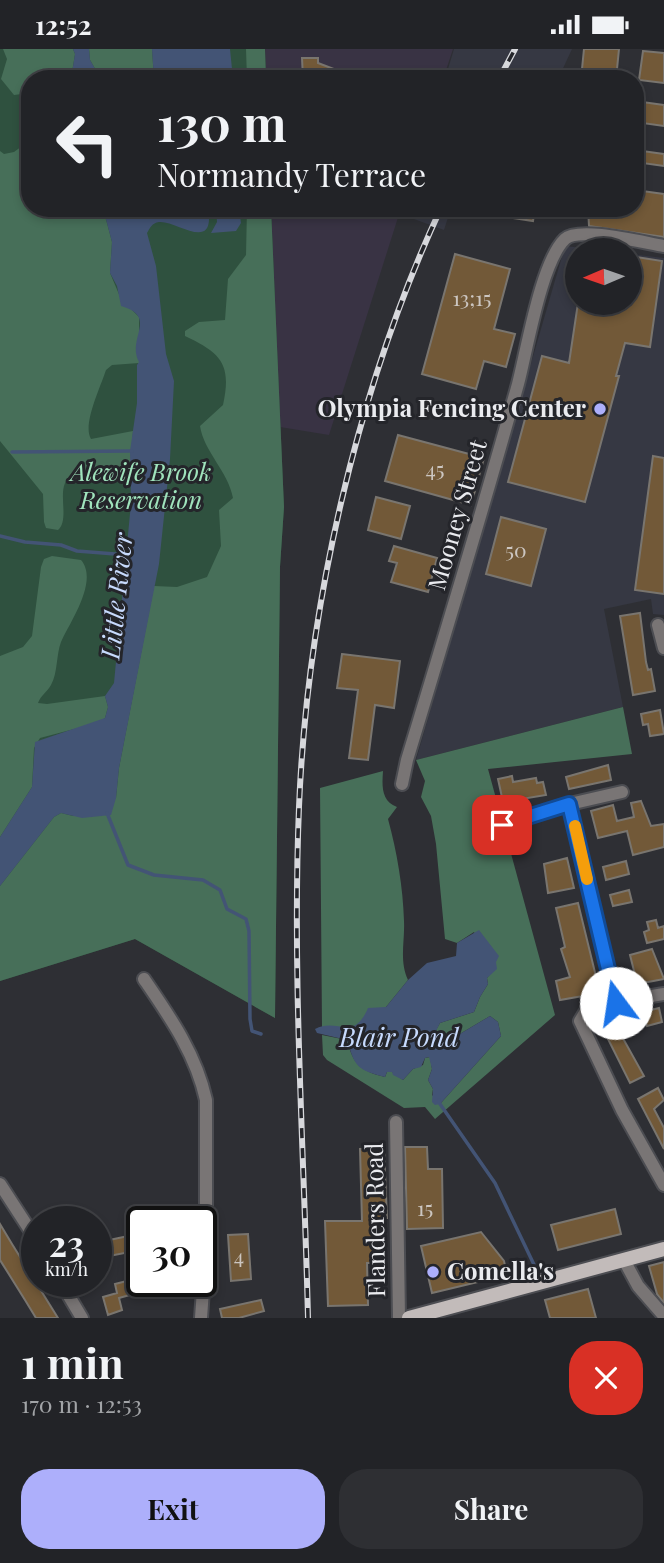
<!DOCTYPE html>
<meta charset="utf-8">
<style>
:root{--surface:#222327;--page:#2e2f33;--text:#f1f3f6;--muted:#a2a4a7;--line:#3f4044;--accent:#adaffb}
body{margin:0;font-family:"Playfair Display",serif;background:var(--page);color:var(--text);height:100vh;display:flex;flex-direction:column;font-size:26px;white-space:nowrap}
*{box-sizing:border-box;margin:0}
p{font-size:23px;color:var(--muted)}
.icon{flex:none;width:38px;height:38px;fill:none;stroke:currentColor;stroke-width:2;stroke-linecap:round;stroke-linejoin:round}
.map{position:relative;height:1269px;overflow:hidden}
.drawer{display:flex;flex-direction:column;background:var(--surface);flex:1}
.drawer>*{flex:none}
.top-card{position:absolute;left:21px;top:21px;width:623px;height:147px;border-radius:28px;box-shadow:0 4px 10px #0003,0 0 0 2px var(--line);background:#222327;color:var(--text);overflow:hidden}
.needle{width:46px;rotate:268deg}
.controls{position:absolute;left:565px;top:189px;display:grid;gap:14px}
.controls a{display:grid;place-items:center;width:77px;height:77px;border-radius:50%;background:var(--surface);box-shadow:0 4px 10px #0003,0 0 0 2px var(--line);font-size:35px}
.speed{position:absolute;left:21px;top:1157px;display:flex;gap:14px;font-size:35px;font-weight:700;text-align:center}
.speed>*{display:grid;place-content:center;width:91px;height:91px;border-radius:50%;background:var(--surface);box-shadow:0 4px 10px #0003,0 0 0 2px var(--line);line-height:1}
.speed small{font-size:18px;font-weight:400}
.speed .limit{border:4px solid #111;border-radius:10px;background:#fff;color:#111}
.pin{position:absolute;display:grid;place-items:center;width:60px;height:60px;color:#fff;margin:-30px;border-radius:14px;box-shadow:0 4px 10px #0006}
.me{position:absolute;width:77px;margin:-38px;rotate:346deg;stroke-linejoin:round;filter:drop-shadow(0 0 5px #0008)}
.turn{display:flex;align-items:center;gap:24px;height:147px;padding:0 21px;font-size:32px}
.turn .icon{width:91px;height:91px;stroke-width:2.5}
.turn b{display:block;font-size:49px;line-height:60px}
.round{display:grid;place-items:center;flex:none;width:74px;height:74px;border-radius:28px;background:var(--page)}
.summary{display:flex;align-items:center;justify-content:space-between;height:119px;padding:0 21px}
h1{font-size:42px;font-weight:700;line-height:52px}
.action{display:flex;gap:14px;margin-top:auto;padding:14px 21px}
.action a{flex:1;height:80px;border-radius:28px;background:var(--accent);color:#111;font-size:28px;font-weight:700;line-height:80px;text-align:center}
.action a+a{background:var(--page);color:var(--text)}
.status{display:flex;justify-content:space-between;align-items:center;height:49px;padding:0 35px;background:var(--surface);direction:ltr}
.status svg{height:19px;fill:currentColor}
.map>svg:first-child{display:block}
.commercial{fill:#393344}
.built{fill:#363843}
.green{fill:#2f513f}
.forest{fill:#476f59}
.water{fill:#435475}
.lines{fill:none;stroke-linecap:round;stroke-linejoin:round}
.stream{stroke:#435475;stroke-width:3.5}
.building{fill:#725938;stroke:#79756f;stroke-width:2}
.minor-casing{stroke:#4c4d52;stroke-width:16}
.major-casing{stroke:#4c4d52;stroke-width:18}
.minor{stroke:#797575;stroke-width:12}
.major{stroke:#c2bbba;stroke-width:14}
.rail-casing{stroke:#d7d8dc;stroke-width:6}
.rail{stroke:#24252a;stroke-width:3.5;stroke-dasharray:10;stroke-linecap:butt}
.route-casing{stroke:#114b97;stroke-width:18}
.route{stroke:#1a73e8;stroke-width:12}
.slow{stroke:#f59e0b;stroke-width:12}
.poi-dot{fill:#adaffb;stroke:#24252a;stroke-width:2.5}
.labels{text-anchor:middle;stroke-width:6;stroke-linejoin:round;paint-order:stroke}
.number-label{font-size:21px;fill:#ccc6c1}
.poi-label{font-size:24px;font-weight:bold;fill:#eaebef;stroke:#24252a;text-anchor:end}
.park-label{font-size:24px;font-style:italic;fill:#a0e4bd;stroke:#24252a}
.street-label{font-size:24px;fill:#eaebef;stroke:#24252a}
.water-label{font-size:26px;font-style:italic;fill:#c7dafd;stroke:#24252a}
</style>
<div class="status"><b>12:52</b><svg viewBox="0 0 49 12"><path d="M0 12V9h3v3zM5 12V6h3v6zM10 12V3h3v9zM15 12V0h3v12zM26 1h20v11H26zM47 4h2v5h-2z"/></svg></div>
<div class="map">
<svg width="664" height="1269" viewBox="0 0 664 1269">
<rect width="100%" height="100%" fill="#2e2f34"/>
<path class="commercial" d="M265 0H453L443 30H266Z
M271 159H401L329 386 280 378Z"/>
<path class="built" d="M454 0H572L558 30H445Z
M405 159H451L444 181 403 166Z
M565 197 601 201H578V254H630V205L664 209V566L653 565 651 550 604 560 623 658 416 711Z"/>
<path class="green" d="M0 0H265L266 30H30V159H271L284 458 280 518 275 969 135 890 0 932Z"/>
<path class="forest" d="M3 0H73L75 5 71 30H30V44L14 46 1 30 7 10Z
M89 0H152L154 30H101L90 11Z
M246 0H265L266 30H247Z
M30 91V159H103L112 193 110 224 121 250 139 268V314L112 316 106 321C101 337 82 376 91 390L133 382 131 417C124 419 116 421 109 422 95 423 72 416 65 434 59 448 69 471 58 481L46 479 44 473 43 445 0 392V102L4 105 14 103Z
M247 159H271L284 458 280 518 275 969 135 890 0 932V837L54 768 61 764 73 767 116 749 119 719 154 537 177 538 207 528 221 497 219 461 233 449C228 422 204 403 200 377L223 356C232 315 221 304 185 287V282L199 273 225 271 228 230 246 206Z
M52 507 81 511C99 532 70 573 61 593 56 606 58 623 51 636 47 643 41 646 38 654L47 655 105 647 108 658 105 669 97 674 40 689 34 699 32 738 0 788V607L23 598 32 587 41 518 44 510Z
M623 658 632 705 488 720 555 966 435 1070 425 1058 404 1059 327 1011 323 1006 322 986 347 991C353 1015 360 1022 385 1028L387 1023H392L403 1031 413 1020 423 1016 425 1009 430 1008 432 1020 428 1031 433 1040 432 1046 440 1055 501 987 498 973 490 967 448 992 439 990 436 981 440 974 474 963 480 948 488 935 487 929 492 923 474 883 457 894 445 890 436 795 431 767 421 748 425 732 416 711Z
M383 722C382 737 381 752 397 758L388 770C397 803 403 838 404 872 405 892 399 912 408 931L386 958 352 979 322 978 320 739Z"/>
<path class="water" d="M73 0H89L90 11 101 30H71L75 5Z
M152 0H230L233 30H154Z
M103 159H138L142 169 153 159H208C216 205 176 171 159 173 152 174 150 179 147 184L156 217 166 305 174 332 170 410 159 515 119 719 116 749 111 766 82 769 61 764 54 768 0 837V788L32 738 35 693 105 669 108 658 105 647 114 634 131 454 130 402 137 354V316L139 313C126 289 159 268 121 257L117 237 110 224 112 193Z
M216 159H239L241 174 236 182 211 184 217 173Z
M479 881 499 907 496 913 497 920 487 929 488 935 480 948 474 963 440 974 436 982 439 990 448 992 490 967 498 973 501 987 440 1055 435 1056 432 1053 433 1040 428 1031 432 1020 429 1008 425 1009 421 1018 413 1020 403 1031 393 1026 392 1023H387L385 1028C357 1021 355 1018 347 991L317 984 315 980C338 968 353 994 368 959L386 958 408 931 427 914 456 907 457 894Z"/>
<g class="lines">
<path class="stream" d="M12 403 132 402
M0 487 25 493 61 496 77 502 128 506
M107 764 128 816 154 826 203 831 220 841 227 860 246 870 249 882 250 970 252 982 261 985
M439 1051 440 1055 495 1134 538 1224"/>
</g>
<path class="building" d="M584 0H619L616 30H581Z
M643 2 664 4V34L639 31Z
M302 9H318V14L360 30H303Z
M635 52 664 56V77L635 73Z
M635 101 664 105V117L635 113Z
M635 141 664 145V188L589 177 588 159H635Z
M482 159H535L533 172 481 164Z
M455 205 510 220 494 280 515 285 506 318 484 312 476 340 422 325Z
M630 207 662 212 650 298 625 294 616 327H619L585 453 508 433 542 307 569 314 578 254H630Z
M398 386 484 409 471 456 385 432Z
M653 407 664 409V545L635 541Z
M376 448 410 457 401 490 368 481Z
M501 468 546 480 531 537 486 525Z
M394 497 437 509 428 543 391 533 397 514 389 512Z
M640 564 646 613 648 621 651 620 655 642 633 646 620 567Z
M342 605 400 612 394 659 375 656 368 711 349 709 358 641 337 639Z
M660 661 664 685 650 687 648 675 643 676 641 665Z
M608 716 611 731 569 740 566 728Z
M512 727 513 733 536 729 537 734 543 733 546 746 503 753 498 730Z
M641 752 651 777 664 775V798L633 806 627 782 598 789 591 762 613 756 617 772 634 768 631 754Z
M567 809 574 839 548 844 544 815Z
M626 812 629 825 606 831 603 818Z
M629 841 632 853 613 857 610 846Z
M578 854 600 944 560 951 556 932 570 928 561 900 565 898 556 859Z
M656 871 658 879 664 877V890L647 894 644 883 649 881 647 873Z
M652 900 664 930 632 936 630 927 635 926 630 906Z
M659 959 662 973 647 977 643 963Z
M620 984 644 1027 630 1034 608 990Z
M658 1039 664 1051 654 1060 664 1079V1100L638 1050Z
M405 1098H427L428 1120H442L443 1179 407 1180Z
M384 1099 387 1169H373V1214H367L368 1256 328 1257 325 1172H362L360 1100Z
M615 1160 621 1185 558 1201 551 1176Z
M0 1175 12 1195 58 1269H36L25 1251 0 1211Z
M481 1183 504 1212 507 1226 432 1244 421 1197Z
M142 1184 140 1201 104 1208 105 1211 96 1213V1188L101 1196 100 1193Z
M248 1185 251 1230 231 1232 228 1186Z
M664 1213V1254L657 1245 649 1217Z
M142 1228V1232H184L187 1243 172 1248 169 1235 119 1249 122 1261 108 1266 103 1248 117 1244 115 1235Z
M588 1240 596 1269H550L545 1251Z
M261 1251 264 1262 239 1269H222L220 1260Z"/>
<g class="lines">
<g class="minor-casing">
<path id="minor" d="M658 576 664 599
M402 735 407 711C445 586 483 461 518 335 527 301 541 213 565 190 579 177 645 194 664 197
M569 755 616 953 586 962 580 972 622 1061 664 1136
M502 776 561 757 622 743
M144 930C170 968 196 1005 206 1051V1199L201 1269
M616 953 664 945
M396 1073 399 1269
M0 1135 37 1192
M624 1211 638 1237 664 1267
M60 1232 82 1269"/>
</g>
<g class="major-casing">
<path id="major" d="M409 1269 664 1200"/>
</g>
<use href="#minor" class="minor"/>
<use href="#major" class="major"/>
<g class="rail-casing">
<path id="rail" d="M499 30 515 0
M308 1269C304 1099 292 928 299 758 307 560 357 339 441 159"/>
</g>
<use href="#rail" class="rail"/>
</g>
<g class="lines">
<g class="route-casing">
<path id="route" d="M502 776 569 755 616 954"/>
</g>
<use href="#route" class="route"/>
<path class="slow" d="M575 777 587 830"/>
</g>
<g class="poi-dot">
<circle cx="600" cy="360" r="7"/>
<circle cx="433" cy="1223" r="7"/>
</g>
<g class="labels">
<g class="number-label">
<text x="472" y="257">13;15</text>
<text x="435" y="428">45</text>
<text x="516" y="509">50</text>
<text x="425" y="1167">15</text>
<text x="239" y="1215">4</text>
</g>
<g class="poi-label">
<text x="586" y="368">Olympia Fencing Center</text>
<text x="447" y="1231" text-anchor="start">Comella's</text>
</g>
<g class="park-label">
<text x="141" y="432">Alewife Brook<tspan x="141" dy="28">Reservation</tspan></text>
</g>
<g class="street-label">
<text transform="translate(458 466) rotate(-74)" y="8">Mooney Street</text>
<text transform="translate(376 1171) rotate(-91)" y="8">Flanders Road</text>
</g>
<g class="water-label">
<text transform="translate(117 547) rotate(-84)" y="9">Little River</text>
<text x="399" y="998">Blair Pond</text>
</g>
</g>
</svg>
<div class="controls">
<a><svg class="needle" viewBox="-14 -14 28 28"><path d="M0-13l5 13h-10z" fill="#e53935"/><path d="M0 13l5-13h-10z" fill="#a2a4a7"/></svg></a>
</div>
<div class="speed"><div>23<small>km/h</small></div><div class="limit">30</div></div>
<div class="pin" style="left:502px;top:776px;background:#d93025"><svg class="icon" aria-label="arrive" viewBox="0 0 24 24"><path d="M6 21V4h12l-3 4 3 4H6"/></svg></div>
<svg class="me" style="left:616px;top:954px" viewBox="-20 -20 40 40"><circle r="19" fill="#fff"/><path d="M0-13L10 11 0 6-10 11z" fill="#1a73e8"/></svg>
<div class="top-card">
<div class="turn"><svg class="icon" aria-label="left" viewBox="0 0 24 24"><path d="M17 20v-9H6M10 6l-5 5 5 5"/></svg><div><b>130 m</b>Normandy Terrace</div></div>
</div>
</div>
<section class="drawer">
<div class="summary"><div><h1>1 min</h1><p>170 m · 12:53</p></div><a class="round" style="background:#d93025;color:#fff"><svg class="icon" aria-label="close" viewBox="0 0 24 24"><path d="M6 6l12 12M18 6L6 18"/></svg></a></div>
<div class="action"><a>Exit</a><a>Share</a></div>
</section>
